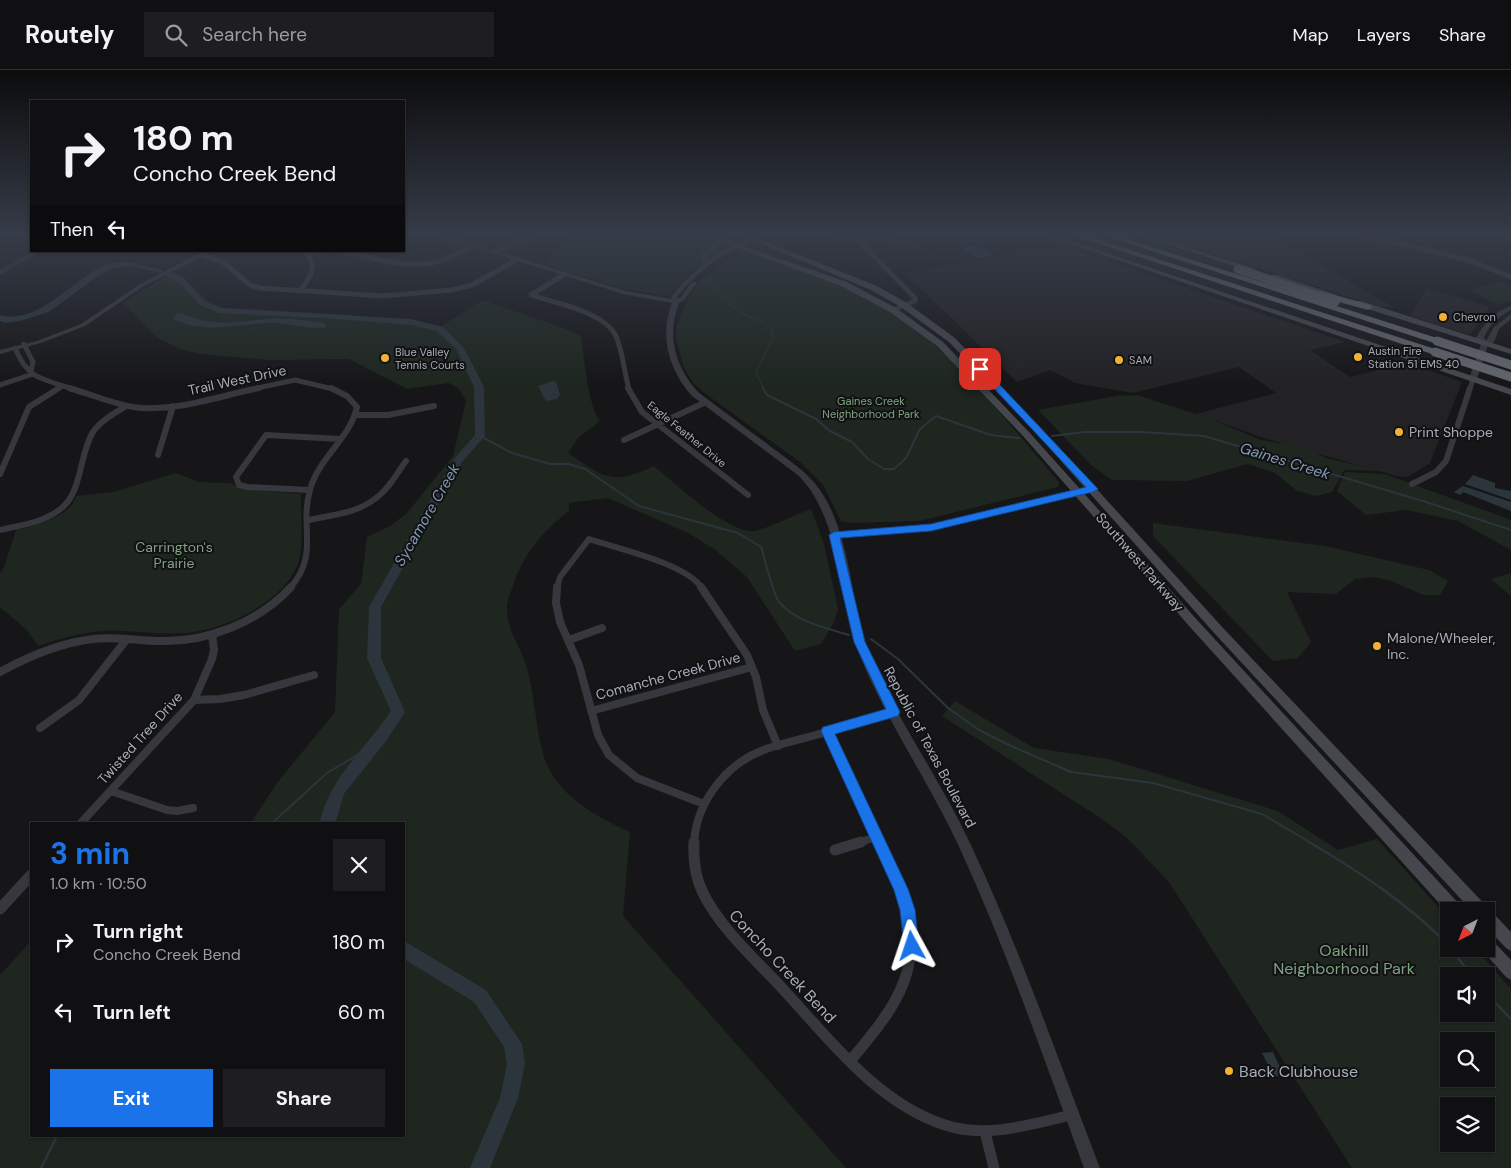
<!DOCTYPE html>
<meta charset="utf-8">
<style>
:root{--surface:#101012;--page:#1e1e20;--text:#f1f3f6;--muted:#9c9d9f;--line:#303032;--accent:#1a73e8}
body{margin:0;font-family:"DM Sans",sans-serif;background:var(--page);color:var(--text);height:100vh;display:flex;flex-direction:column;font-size:19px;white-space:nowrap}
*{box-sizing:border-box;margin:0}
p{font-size:16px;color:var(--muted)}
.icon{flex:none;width:28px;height:28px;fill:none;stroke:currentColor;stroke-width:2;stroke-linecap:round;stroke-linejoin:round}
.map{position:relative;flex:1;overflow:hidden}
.details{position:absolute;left:30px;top:752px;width:375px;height:315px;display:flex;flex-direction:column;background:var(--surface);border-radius:0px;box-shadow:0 1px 4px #0004,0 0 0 1px var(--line)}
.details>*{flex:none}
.hud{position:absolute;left:30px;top:30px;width:375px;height:152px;border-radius:0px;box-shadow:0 1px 4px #0004,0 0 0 1px var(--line);background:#101012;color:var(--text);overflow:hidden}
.needle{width:32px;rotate:222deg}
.tools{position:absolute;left:1440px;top:832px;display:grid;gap:10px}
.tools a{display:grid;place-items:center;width:55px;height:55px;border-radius:0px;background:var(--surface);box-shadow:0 1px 4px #0004,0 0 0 1px var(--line);font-size:25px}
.pin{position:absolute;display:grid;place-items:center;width:42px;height:42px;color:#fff;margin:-21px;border-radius:10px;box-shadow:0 2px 8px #0006}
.me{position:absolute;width:55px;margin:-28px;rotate:355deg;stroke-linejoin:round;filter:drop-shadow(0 0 4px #0008)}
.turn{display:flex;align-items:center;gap:18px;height:105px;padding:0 20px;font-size:22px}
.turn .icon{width:65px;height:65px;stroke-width:2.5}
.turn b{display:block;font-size:35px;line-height:42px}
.then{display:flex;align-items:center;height:48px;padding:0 20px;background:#0003;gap:10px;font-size:19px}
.round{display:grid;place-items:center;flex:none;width:52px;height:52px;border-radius:0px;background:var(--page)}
.summary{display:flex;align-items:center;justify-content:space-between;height:85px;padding:0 20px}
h1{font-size:30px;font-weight:700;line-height:38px;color:var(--accent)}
.primary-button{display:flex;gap:10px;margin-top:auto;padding:10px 20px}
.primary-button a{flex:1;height:58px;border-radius:0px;background:var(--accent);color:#fff;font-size:20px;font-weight:700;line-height:58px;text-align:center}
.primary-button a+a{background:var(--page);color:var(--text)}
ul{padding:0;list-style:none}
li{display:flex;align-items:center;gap:15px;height:70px;padding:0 20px}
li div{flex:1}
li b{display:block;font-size:19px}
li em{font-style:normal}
header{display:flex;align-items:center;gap:30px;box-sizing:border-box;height:70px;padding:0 25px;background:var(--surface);border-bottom:1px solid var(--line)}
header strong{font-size:24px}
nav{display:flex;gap:28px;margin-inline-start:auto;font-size:18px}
.search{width:350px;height:45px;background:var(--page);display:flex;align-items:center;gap:12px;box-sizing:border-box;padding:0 18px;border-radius:0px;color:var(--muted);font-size:19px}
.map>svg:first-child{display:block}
.built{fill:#222225}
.green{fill:#1e261f;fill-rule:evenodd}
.water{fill:#2c353c}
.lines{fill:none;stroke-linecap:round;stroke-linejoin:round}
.stream-far2{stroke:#2c353c;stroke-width:1}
.stream-far1{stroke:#2c353c;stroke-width:2}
.stream{stroke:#2c353c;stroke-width:2.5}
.river{fill:#2c353c;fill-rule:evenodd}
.minor-far3{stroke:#37383d;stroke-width:5}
.minor-far2{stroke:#37383d;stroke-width:6}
.minor-far1{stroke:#37383d;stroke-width:8}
.minor{stroke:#37383d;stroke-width:11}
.tertiary{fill:#37383d;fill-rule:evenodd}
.secondary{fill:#45474d;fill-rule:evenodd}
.motorway{fill:#63666e;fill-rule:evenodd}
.motorway-bridge{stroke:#63666e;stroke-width:9}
.route{fill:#1a73e8;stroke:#114b97}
.poi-dot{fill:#f2b134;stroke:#111113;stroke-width:2}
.labels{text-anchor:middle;stroke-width:4;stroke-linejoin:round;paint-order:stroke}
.far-poi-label{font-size:11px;fill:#a8adb8;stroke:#111113;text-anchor:start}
.far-park-label{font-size:11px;fill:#7fa381;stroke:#111113}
.far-street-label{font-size:11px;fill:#a8adb8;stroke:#111113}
.street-label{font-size:14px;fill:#a8adb8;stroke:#111113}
.poi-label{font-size:14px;fill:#a8adb8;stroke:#111113;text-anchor:start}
.park-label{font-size:14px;fill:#7fa381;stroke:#111113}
.water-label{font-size:15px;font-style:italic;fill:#7f9bb3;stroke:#111113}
.near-park-label{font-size:16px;fill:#7fa381;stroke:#111113}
.near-street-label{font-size:16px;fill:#a8adb8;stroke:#111113}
.near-poi-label{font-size:16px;fill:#a8adb8;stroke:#111113;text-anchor:start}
</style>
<header>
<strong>Routely</strong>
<div class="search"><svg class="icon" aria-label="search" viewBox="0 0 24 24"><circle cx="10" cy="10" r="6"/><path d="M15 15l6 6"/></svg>Search here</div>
<nav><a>Map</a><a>Layers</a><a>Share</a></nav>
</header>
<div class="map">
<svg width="1511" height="1098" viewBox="0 0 1511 1098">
<rect width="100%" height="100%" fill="#161618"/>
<path class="built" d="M1147 163H1266L1393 237H1381Z
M1063 176 1345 272 1310 280 1350 307 1408 293 1462 312 1430 393 1408 407 1396 406 1267 369 1196 344 1276 323 1239 297 1133 323 1075 313 1050 300 1017 312 905 203Z
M1427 218 1490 237 1470 265 1410 246Z"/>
<path class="green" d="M572 163H696L731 175 694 199 671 225 664 226 625 219 543 194 549 190Z
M742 181C757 181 782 194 797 199 831 211 866 224 897 245 957 287 1011 356 1059 412L1058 417 919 451 848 453 841 451 823 415 800 392 707 325 693 313 684 298 676 268 677 256 689 227 700 211 726 191Z
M172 202C193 212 203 234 226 238L338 244 404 250 440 257 483 230 566 259 581 266C584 287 588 336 600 351L578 368 568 383C605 408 611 416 654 396 675 413 726 462 753 461 762 461 800 443 811 439L824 474 838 539 834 552 821 574 795 581 747 507 714 479 688 463 608 428 569 433V441C541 463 523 484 512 519 510 524 507 531 507 537 506 557 519 575 526 594 535 624 535 657 544 687 555 724 598 748 630 762L623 846 846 1098H0V905L31 871V1066H404V754H250L277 713 335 642 339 539 361 514 367 467 390 456 407 443 453 386 466 331 459 319 449 313 407 319 349 289 268 290 201 284 180 279 159 269 123 233Z
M1501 211 1511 216V231L1497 234 1468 220Z
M1137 325 1208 348 1261 370 1304 377 1326 388 1383 401 1344 400 1332 422 1317 426 1297 421 1275 403 1248 394 1187 411 1112 410 1091 395 1038 340 1116 326Z
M1345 402 1385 404 1511 450V480L1458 451 1407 440 1366 445 1337 421Z
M176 403 199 412 230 413 242 419 301 424C300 446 305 476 297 496 282 533 222 561 184 563 158 565 131 560 104 561 82 562 59 569 38 576L26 559 0 537V503L3 500 16 460C33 456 72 447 76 426L113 422Z
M1153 453 1325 476 1429 500 1448 511 1440 525H1423L1389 510 1372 507 1355 509 1336 524 1287 522 1311 572 1298 588 1273 591 1153 466Z
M1511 503V526L1491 509Z
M955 631 1034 678 1109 689 1278 741 1338 780 1377 769 1449 849V879H1476L1511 919V1098H1352L1169 812 1127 768 1105 751 942 646ZM1449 906H1486V944H1449ZM1449 971H1486V1009H1449ZM1449 1036H1486V1074H1449Z"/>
<path class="water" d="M974 176 989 181 992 184C982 192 970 186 963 178Z
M182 243C211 258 239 251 270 249 288 248 306 250 324 253L327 257C311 260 293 254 277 253 242 252 206 266 173 249L177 244Z
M553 311 556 312 560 325 557 329 546 331 538 316Z
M1473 405 1495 413V418L1511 421V430L1465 414Z
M1463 416 1511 432V441L1463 422 1460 425 1454 422Z
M1273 982 1283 1004 1274 1007 1262 983Z"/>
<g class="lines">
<path class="stream-far2" d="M815 163 834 168 849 167
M858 166 904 172 932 183
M706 207C716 221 728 234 743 243 753 249 765 251 773 261L772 269 756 303 764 319"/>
<path class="stream-far1" d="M763 318 767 325 816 349 830 361 852 372 868 389 884 399H894L906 388 920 359 936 346 991 365 1019 368
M480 366 512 383 550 394H569L585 399 639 436 738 463 761 477C765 489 773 524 779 532 796 552 826 558 849 565
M1052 366 1085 362H1141L1204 366 1426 432 1511 460
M871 569 898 589 948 638 979 660 1009 675 1071 702 1153 713 1262 744 1311 773
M271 754 327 703 376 674"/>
<path class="stream" d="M1309 772C1358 801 1409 834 1449 876
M1451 879 1472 906
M1486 923 1511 949
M41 1098 57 1066"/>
<path class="river" d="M723 163H731L708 186V193H702L701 184Z
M32 181H42L0 205V200Z
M131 192 164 201 160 203 131 196 113 198 98 206 49 242 20 251 5 253 0 251V245C40 256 74 206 108 194 115 192 124 192 131 192Z
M167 202C184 201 194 222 205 231 210 234 216 235 220 238L411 249 443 257 464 278 484 317 485 366 462 392 381 537V588L405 642 386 671 344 724 335 754H319C331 705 364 681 391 641L367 588 369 537 453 390 475 365 474 317 456 279 437 261 411 255 323 248 219 243 200 235 180 214 167 206Z
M404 871 486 920 522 974 525 994 518 1028 490 1098H470L500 1028 507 994 504 977 474 932 404 889Z"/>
<path class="minor-far3" d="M851 163 915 228V231L893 240
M1356 163 1468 190 1511 207
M454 168 465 163
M340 181C371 187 404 200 436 192 450 188 463 181 476 175
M495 182 538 163
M308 184 325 181
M202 185 223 192 250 215 260 218 383 226 452 220 472 215 518 189
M565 204 531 225C555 233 605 242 616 266 623 282 624 302 629 319
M300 221C311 207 319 195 304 181
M24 274 33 292 31 301
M15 278C28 310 43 309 73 319
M0 315 33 304
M57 319 62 316
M253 319 295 310 333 319
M1470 319 1473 309"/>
<path class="minor-far2" d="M69 318C90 324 111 333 133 337 174 343 219 326 259 318
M628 318 642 342 748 425
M356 345H388L434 336
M624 370 706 332
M158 385 173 336
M0 404 29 337 59 318
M1412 414 1436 402 1446 391 1470 318
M309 420 248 417 239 415 236 407 266 365 340 369
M309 450C332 445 358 443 376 428 389 419 397 403 406 391
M0 460C22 455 47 452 64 436 82 419 80 382 93 362 100 351 115 343 126 336
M834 465 931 457 1093 419
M290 518C320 485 299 456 310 420 318 388 350 369 357 337L347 326 331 318
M557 518 560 507 589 469C618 479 685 493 702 518"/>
<path class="minor-far1" d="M557 517 556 533 560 552 579 595 598 665 609 685 637 708 704 734
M701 517 747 585 756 607 763 640 778 676
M569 570 602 558
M0 602C29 586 60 573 93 569 115 566 138 571 161 571 208 572 259 552 291 517
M194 630 220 629 244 625 314 605
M591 641 752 597
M40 658 79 630 127 569
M827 661 879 773
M111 721 167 740 177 741 193 738
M80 754 194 630 212 589 214 580 212 564
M694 773C696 734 724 696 761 681 778 674 798 670 816 665 841 657 867 650 893 642
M857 773 876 767"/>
<path class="minor" d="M694 772C693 790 695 807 703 823 721 859 754 888 781 917 828 967 876 1033 945 1055 987 1069 1031 1054 1072 1045
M835 780 861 772
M0 839 31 805
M851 990C898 934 927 897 901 821 896 804 886 788 879 772
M985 1062 994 1098"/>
<path class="tertiary" d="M430 163H438L626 221 672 229 671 227C687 205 730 167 758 168V170C726 179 698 201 677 227L680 228 692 212H696L697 213 684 230 679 233C666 265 675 297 698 322 721 339 743 356 766 373 785 388 806 400 820 420 853 469 849 534 871 587 898 652 940 709 970 773 1020 879 1058 989 1100 1098H1084C1045 992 1008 884 961 781 931 715 888 654 860 586 839 534 843 473 813 424 809 417 804 412 799 406L692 326C669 300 659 267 672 233L623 224Z
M205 181H213L144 216 85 256 41 273 0 284V280L37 271 81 254 140 214Z
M1511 236V240C1498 247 1489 255 1484 268L1486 271 1494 257 1511 244V249L1499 259 1494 272 1488 275 1477 309 1476 311H1470L1469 309 1481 274 1476 268C1484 253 1495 241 1511 236Z"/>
<path class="secondary" d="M698 163H706L847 212 896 238 943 272 1029 362 1198 551 1461 836 1463 841H1449V844L1190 557 1023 366 937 276 890 242 841 216Z
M736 163H744L877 216 907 233 955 268 1043 360 1224 559 1511 862V881L1506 878 1486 857V841H1472L1216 565 1037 364 949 272 901 237 871 220Z
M1039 163H1047L1511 319V325Z
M1134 163H1142L1256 199 1249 201Z
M1271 205H1277L1337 225 1330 227 1271 209Z
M1355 231H1361L1511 279V284L1355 235Z
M1486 867 1491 869 1511 890V910L1506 907 1481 879H1486Z"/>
<path class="motorway" d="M1067 163H1078L1438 280 1440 282 1438 284H1432Z
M1097 163H1108L1440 269 1442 271 1440 273H1434Z
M1320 221 1371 235 1373 237 1368 240 1317 226 1315 224Z"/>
<path class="motorway-bridge" d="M1238 199 1335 232
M1437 271 1511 295
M1435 282 1511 307"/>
</g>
<linearGradient id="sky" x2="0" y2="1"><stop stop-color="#0c0c0d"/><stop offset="0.52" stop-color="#363c48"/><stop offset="1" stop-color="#363c48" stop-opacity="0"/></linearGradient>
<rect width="1511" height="316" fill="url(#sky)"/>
<path class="route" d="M978 297H983L1098 419 1093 422 931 461 840 468 865 572 900 642 898 646 835 664 908 819 915 840 919 876 917 881 912 883 906 881 904 876 900 840 894 820 821 661 823 657 827 656 886 639 854 572 829 465 834 462 931 454 1086 417 978 301Z"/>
<g class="poi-dot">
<circle cx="1443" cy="247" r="5"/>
<circle cx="1358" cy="287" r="5"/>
<circle cx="385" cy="288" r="5"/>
<circle cx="1119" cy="290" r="5"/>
<circle cx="1399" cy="362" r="5"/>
<circle cx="1377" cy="576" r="5"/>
<circle cx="1229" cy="1001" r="5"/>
</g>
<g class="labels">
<g class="far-poi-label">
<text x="1453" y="251">Chevron</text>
<text x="1368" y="285">Austin Fire<tspan x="1368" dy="13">Station 51 EMS 40</tspan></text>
<text x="395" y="286">Blue Valley<tspan x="395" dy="13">Tennis Courts</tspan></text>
<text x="1129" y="294">SAM</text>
</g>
<g class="far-park-label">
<text x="871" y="335">Gaines Creek<tspan x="871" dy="13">Neighborhood Park</tspan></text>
</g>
<g class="far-street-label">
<text transform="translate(687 364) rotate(39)" y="4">Eagle Feather Drive</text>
</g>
<g class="street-label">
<text transform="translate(237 310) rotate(-12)" y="5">Trail West Drive</text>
<text transform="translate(1140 492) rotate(49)" y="5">Southwest Parkway</text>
<text transform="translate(668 606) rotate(-15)" y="5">Comanche Creek Drive</text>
<text transform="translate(140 668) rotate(-48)" y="5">Twisted Tree Drive</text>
<text transform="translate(930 677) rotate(62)" y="5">Republic of Texas Boulevard</text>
</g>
<g class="poi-label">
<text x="1409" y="367">Print Shoppe</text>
<text x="1387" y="573">Malone/Wheeler,<tspan x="1387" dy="16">Inc.</tspan></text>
</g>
<g class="park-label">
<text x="174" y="482">Carrington's<tspan x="174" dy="16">Prairie</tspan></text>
</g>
<g class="water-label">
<text transform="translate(1285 391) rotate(17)" y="5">Gaines Creek</text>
<text transform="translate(427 445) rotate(-60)" y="5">Sycamore Creek</text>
</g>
<g class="near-park-label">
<text x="1344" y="886">Oakhill<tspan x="1344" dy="18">Neighborhood Park</tspan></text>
</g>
<g class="near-street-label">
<text transform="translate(783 896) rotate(47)" y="6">Concho Creek Bend</text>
</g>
<g class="near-poi-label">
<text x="1239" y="1007">Back Clubhouse</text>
</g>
</g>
</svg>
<div class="tools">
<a><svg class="needle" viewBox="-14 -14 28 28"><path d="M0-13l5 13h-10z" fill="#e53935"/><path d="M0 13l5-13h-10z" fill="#9c9d9f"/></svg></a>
<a><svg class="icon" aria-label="sound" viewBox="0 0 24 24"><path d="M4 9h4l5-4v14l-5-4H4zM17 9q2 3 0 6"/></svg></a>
<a><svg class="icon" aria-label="search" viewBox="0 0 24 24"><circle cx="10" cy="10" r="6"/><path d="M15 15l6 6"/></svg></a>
<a><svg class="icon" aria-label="layers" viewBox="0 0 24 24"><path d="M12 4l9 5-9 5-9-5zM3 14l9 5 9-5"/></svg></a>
</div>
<div class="pin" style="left:980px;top:299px;background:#d93025"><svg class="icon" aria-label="arrive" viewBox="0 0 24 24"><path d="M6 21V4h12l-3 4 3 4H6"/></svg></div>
<svg class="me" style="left:912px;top:876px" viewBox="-20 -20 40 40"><path d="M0-17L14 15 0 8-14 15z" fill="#1a73e8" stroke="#fff" stroke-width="4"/></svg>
<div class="hud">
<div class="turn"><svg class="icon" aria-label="right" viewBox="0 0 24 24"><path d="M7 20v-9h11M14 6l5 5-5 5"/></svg><div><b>180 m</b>Concho Creek Bend</div></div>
<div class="then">Then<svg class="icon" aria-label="left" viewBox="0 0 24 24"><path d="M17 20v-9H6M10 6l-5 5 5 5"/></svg></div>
</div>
<section class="details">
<div class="summary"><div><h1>3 min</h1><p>1.0 km · 10:50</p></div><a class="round"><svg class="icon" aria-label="close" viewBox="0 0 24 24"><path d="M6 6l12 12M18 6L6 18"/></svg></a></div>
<ul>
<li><svg class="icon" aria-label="right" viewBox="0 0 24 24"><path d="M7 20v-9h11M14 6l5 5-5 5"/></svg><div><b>Turn right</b><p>Concho Creek Bend</p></div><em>180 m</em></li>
<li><svg class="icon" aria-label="left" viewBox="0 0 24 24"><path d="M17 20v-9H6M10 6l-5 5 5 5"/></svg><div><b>Turn left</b></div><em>60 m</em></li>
</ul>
<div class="primary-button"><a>Exit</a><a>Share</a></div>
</section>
</div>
